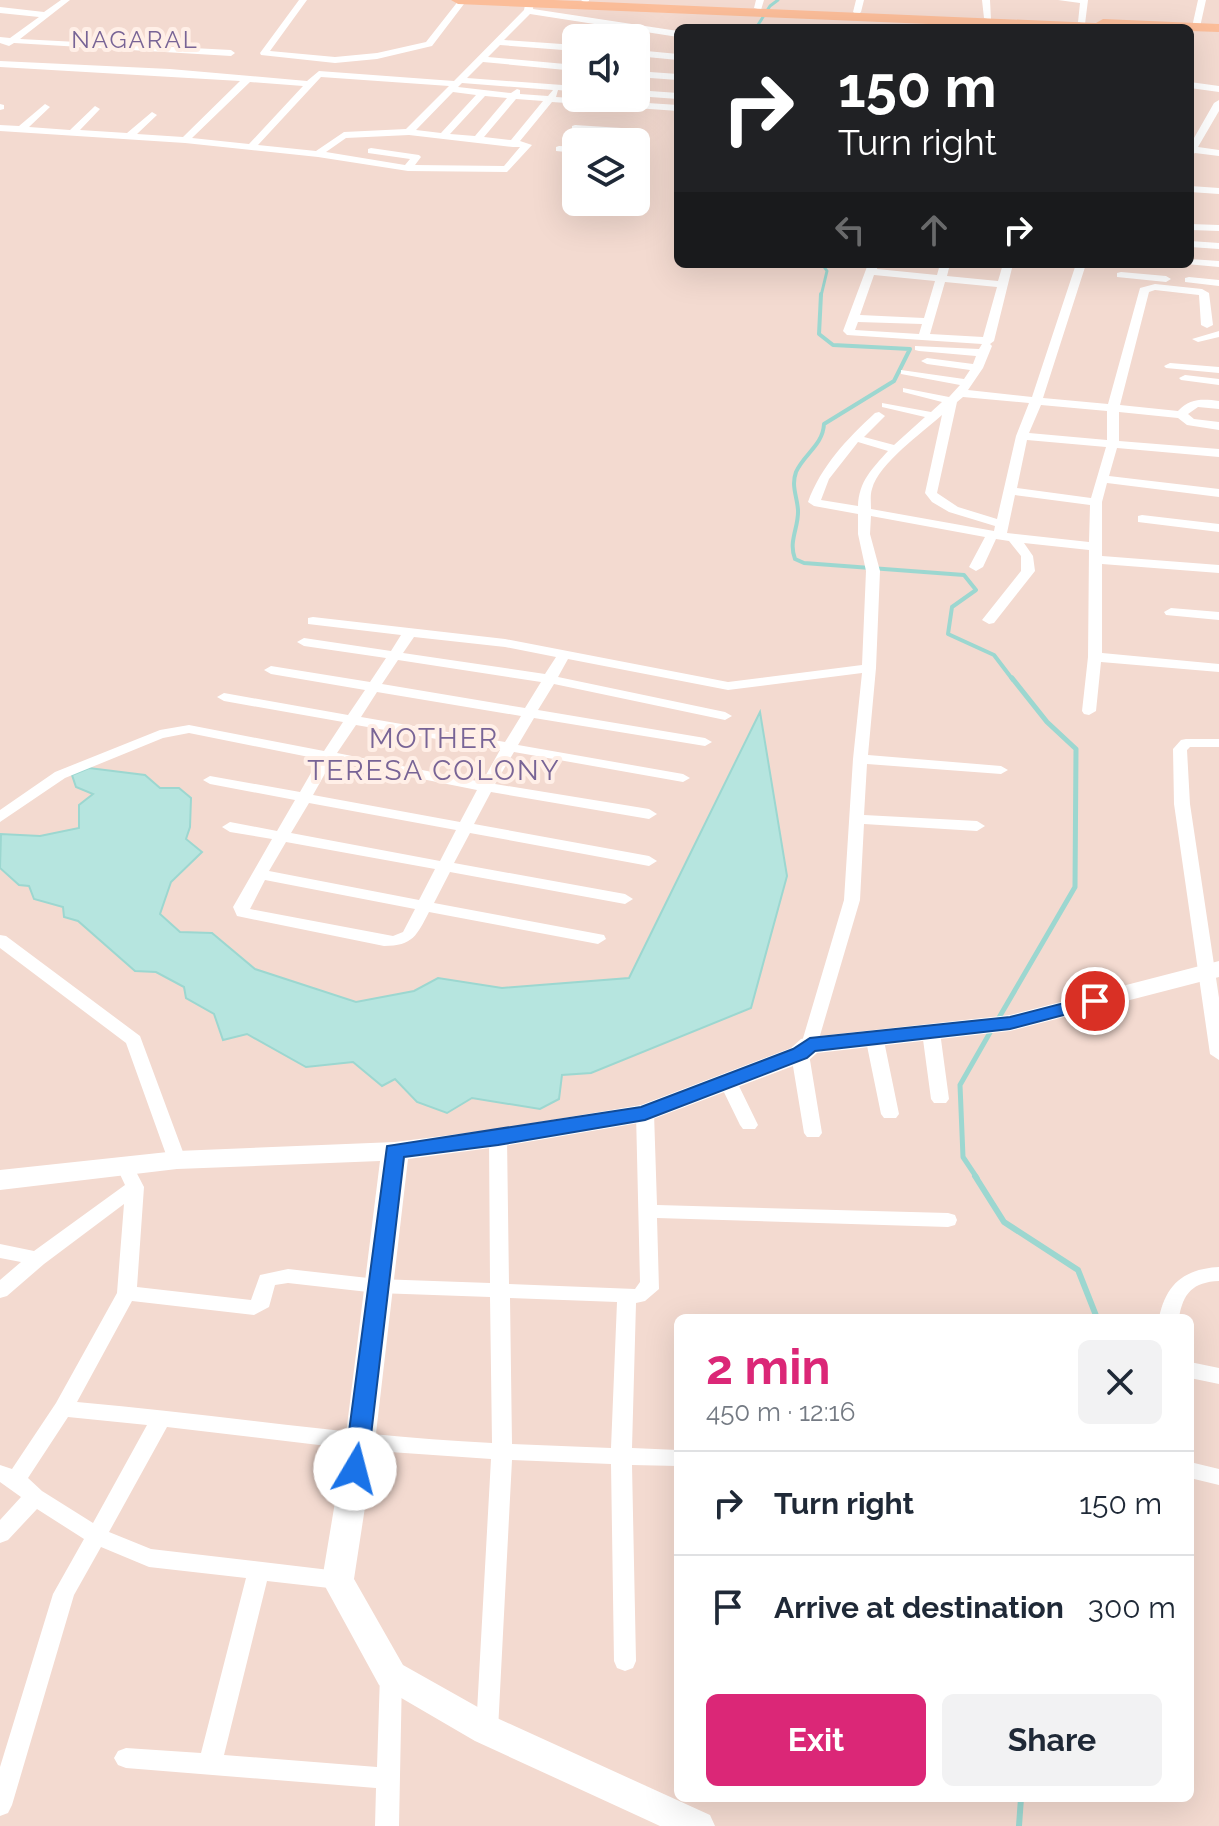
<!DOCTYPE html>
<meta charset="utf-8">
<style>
:root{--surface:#fff;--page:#f2f2f3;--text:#1f2937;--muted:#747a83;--line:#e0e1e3;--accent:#db2777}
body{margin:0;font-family:Raleway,sans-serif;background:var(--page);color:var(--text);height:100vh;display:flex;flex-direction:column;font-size:30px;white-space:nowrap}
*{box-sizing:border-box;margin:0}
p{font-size:26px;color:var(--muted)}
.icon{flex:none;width:44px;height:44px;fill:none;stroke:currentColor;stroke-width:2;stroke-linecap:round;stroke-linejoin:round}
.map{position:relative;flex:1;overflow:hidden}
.sheet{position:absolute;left:674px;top:1314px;width:520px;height:488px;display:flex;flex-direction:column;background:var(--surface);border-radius:12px;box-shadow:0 8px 32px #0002}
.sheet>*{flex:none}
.top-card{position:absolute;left:674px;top:24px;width:520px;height:244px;border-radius:12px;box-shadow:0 8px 32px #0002;background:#202124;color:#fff;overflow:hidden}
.buttons{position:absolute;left:562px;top:24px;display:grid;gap:16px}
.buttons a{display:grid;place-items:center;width:88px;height:88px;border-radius:12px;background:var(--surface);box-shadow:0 8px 32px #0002;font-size:40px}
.pin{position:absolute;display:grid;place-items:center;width:68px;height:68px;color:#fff;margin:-34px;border:4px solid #fff;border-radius:50%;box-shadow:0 2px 8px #0007}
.me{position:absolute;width:88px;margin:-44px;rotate:8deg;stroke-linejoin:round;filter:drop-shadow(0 0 6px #0008)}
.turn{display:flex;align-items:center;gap:28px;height:168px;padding:0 32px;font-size:36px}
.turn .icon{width:104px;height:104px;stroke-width:2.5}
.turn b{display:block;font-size:56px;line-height:68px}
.lanes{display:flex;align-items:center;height:76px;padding:0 32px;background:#0003;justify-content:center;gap:40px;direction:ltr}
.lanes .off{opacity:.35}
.round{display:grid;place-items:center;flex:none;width:84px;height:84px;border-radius:12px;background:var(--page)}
.head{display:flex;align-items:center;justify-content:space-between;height:136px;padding:0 32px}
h1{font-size:48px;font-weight:700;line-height:60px;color:var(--accent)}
.button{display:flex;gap:16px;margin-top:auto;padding:16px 32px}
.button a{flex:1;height:92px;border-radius:12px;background:var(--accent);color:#fff;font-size:32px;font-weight:700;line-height:92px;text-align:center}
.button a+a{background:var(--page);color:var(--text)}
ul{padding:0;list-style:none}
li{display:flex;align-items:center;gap:24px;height:104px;padding:0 32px;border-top:2px solid var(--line)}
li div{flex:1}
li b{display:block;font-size:30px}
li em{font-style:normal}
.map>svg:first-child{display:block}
.residential{fill:#f3dad0;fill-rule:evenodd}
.water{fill:#b6e5df;stroke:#9cd7d0;stroke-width:2}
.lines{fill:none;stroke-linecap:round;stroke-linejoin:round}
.stream-far3{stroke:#9cd7d0;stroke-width:3}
.stream-far2{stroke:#9cd7d0;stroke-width:4}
.stream-far1{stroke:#9cd7d0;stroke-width:5}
.stream{stroke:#9cd7d0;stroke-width:6}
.street{fill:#fff;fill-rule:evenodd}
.secondary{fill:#fff;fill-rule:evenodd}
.primary{fill:#fbbd99;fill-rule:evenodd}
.route{fill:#1a73e8;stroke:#114b97;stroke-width:2}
.labels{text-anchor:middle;stroke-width:8;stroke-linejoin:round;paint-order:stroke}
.far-neighbourhood-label{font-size:24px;letter-spacing:2px;fill:#786496;stroke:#ffefe7}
.neighbourhood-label{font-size:28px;letter-spacing:2px;fill:#786496;stroke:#ffefe7}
</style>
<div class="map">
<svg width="1219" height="1826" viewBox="0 0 1219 1826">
<rect width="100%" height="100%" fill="#fceae1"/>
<path class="residential" d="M0 0H1219V1826H0ZM678 28H1190V264H678ZM576 38H636V98H576ZM576 142H636V202H576ZM678 1318H1190V1798H678Z"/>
<path class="water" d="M760 712 787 876 751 1008 591 1073 562 1075 559 1099 540 1109 472 1098 447 1113 417 1102 395 1079 382 1086 353 1062 306 1067 247 1034 223 1040 214 1014 186 998 184 987 156 972 135 971 78 921 64 917 63 907 34 899 29 886 19 885 0 868 1 834 40 836 79 828V805L93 794 76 787 72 775 89 768 145 775 160 788H179L191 798 190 827 186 839 202 852 171 882 160 914 180 932 212 933 255 969 356 1002 414 991 438 978 502 988 629 978Z"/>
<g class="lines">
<path class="stream-far3" d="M756 28 770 6 778 0
M821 296 827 271 822 264"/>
<path class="stream-far2" d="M821 294 819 334 833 345 910 349 894 381 824 424C823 445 804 454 796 472 791 486 797 496 798 510 799 527 788 541 795 559L804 563 964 575 976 590 952 607 948 634 994 655 1013 680"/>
<path class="stream-far1" d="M997 1021 1075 887 1076 749 1047 722 1012 678
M977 1178 963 1157 960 1085 992 1029"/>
<path class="stream" d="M975 1176 1004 1222 1078 1270 1097 1318
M1019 1826 1021 1798"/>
<path class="street" d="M61 0H70L20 39 231 50 235 53 231 56 14 43 9 46 0 43V37L10 38 39 17 0 13V7L44 12Z
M299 0H307L270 51 335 57 377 53 426 42 459 0H467L432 46 377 59 335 63 261 55 260 53Z
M526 0H534L533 9 678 31V37L530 14 504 40 576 45V51L500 45 488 57 576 65V71L483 62 467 78 576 86V92L558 90 556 97 678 105V111L552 102 520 141 532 145 507 172 408 171 318 157 185 143 0 131V125L19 126 45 104 50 107 29 127 70 130 95 106 100 109 80 130 127 133 152 112 157 115 137 134 183 137 240 81 0 67V61L170 69 307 81 319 71 454 81 524 10ZM321 77 449 86 406 129 344 132 316 151 258 145ZM250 82 303 86 249 144 192 138ZM462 83 553 90 548 96 520 94V90L517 89 511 93 458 87ZM453 92 476 95 441 133 416 130ZM485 96 507 98 475 136 450 134ZM516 99 543 101 511 140 484 137ZM409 135 513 147H520L504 166 415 165 421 157 419 155 371 148 368 149V153L410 159 405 165 326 152 346 138Z
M581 0H589V1L585 3Z
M756 0H764L761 10 754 8Z
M856 0H864L861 12 857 15 853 12Z
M982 0H990L991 20 984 18Z
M1058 0H1088L1085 24 1078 22 1080 3Z
M1198 0H1206L1200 27 1196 30 1192 27Z
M636 50 678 54V60L636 56Z
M636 71 678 74V80L636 77Z
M1190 82 1219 86V92L1190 88Z
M636 90 678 93V99L636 96Z
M1219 100V111L1198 147 1219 150V156L1195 153 1190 156V145L1214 103Z
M0 104 4 105V109L0 110Z
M575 125 637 129 642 132 637 135 572 130V126Z
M559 146 576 147V153L556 151V147Z
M1190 186 1219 188V194L1190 192Z
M1190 224 1219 225V231L1190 230Z
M1190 241 1219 243V249L1190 247Z
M1190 259 1219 261V267L1186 264H1190Z
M868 264H878L877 269 937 275 940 264H950L947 276 998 281 1003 264H1013L994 341 990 344 992 346 983 368 968 390 1032 397 1076 264H1086L1043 398 1108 404 1140 288 1155 284 1202 289 1209 293 1213 325 1207 328 1201 325 1199 295 1155 290 1149 292 1120 405 1178 411C1190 398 1203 399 1219 401V409L1198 407 1188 414 1194 419 1219 422V430L1187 425 1178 418 1119 412V441L1219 449V457L1117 448 1109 476 1219 489V497L1107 483 1102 502V556L1219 565V573L1102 564V653L1219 664V672L1101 662 1096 711 1089 715 1084 714 1082 711 1088 657 1089 550 1024 543 1033 556 1035 571 994 623 989 624 982 620 1021 571V556L1009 541 996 539 983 567 976 571 969 567 985 537 871 516 870 534 880 571 876 668 868 755 1001 766 1008 770 1001 774 867 764 864 815 977 821 985 826 977 831 864 824 860 900 816 1049 810 1051 801 1045 844 900 853 759 862 673 728 690 568 659 558 677 725 712 732 716 725 720 554 684 538 710 705 738 712 742 705 746 534 718 518 745 683 774 690 778 683 782 514 752 495 784 649 809 657 814 649 819 491 792 474 824 649 856 657 861 649 866 470 833 454 863 625 894 633 899 625 904 450 872 434 903 604 935 606 939 598 944 429 912C417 935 413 946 384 946L237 916 233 907 272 839 230 832 222 827 230 822 277 831 295 800 210 784 203 780 210 776 300 792 319 759 189 733 163 738 65 778 0 822V810L55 772 160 730 189 725 324 751 343 722 224 701 217 697 224 693 348 715 365 690 271 674 264 670 271 666 370 682 386 658 304 646 297 642 304 638 391 651 401 635 308 624V618L313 617 505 639 728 682 862 665 866 571 858 534V514L814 506 808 502C821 466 847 439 875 413L879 412 885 416 864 437 894 445 925 417 882 407V403L931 412 942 402 903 392V388L949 397 960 385 901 374V370L964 379 970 370 927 364 921 361 927 358 973 364 976 356 919 351 915 350V346L979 349 982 344 847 335 843 331ZM874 275 935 281 924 318 860 315ZM945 282 997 287 983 337 930 334ZM858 322 922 324 919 334 855 330ZM963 397 1029 403 1016 436 997 519 958 507 937 493 957 402ZM1041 405 1107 411V440L1029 433ZM942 415 925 493 932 502 949 512 995 526 994 531 871 509C871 502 870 495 872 489 879 463 922 433 942 415ZM1027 440 1106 447 1091 498 1017 488ZM858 442 888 451C872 469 859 481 858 506L821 500 829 479ZM1015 495 1090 505 1089 542 1007 533ZM414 637 505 647 556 657 545 674 403 653ZM398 660 541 682 525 708 382 684ZM377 692 521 716 505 742 361 717ZM356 725 500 750 482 782 337 753ZM332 761 477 790 460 822 313 795ZM309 803 456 830 440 861 291 833ZM286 842 435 869 419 900 269 871ZM265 880 415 909 403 932 393 936 250 909Z
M1121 272 1166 276 1171 279 1166 282 1117 277V273Z
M1189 277 1219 280V286L1185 282V278Z
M1219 331V337L1198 342 1192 339Z
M1170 363 1219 367V373L1166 368 1164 366Z
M1185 375 1219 379V385L1181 380 1179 378Z
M1142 515 1219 524V532L1138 522V516Z
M1171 608 1219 612V620L1166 615 1164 612Z
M1186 739H1219V747H1190L1187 750 1190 804 1219 998V1060L1210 1054 1174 804 1173 749 1181 740Z
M0 935 6 936 140 1036 186 1160 183 1164H171L168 1160 126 1043 0 948Z
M931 1026 940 1032 949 1099 946 1103H934L931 1099 922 1032Z
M874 1030 883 1036 899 1114 896 1118H884L881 1114 865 1036Z
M800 1048 809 1054 822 1133 819 1137H807L804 1133 791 1054Z
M728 1076 734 1078 737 1082 758 1125 755 1129H743L740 1125 719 1082 722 1078Z
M645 1107 651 1109 654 1113 657 1205 948 1213 955 1215 957 1220 955 1225 948 1227 657 1218 659 1289 645 1301 636 1303 632 1448 678 1450V1466L632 1465 636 1661 633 1668 625 1671 617 1668 614 1661 611 1464 512 1460 498 1730 495 1737 487 1740 479 1737 476 1730 491 1459 361 1450 167 1427 109 1532 151 1549 338 1571 346 1574 349 1580 346 1586 338 1589 267 1581 224 1755 377 1767 380 1675 383 1668 391 1665 399 1668 402 1675 399 1826H375L376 1788 126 1768 118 1765 114 1758 118 1751 126 1748 201 1753 246 1578 149 1567 101 1547 74 1595 12 1805 8 1813 0 1816V1767L53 1594 84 1539 37 1509 8 1540 0 1543V1520L21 1497 0 1482V1465L12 1469 56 1403 117 1293 124 1204 44 1264 7 1296 0 1298V1280L21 1262 0 1258V1244L34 1251 125 1185 117 1168 120 1164H132L144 1187 137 1287 251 1300 260 1275 288 1269 377 1279 490 1283 489 1138 492 1134H504L507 1138 509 1284 635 1289 640 1282 636 1113 639 1109ZM288 1283 377 1293 490 1297 492 1443C352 1436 215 1414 77 1402L132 1301 254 1315 269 1307 275 1285ZM510 1298 617 1302 611 1448 512 1444ZM68 1417 147 1425 93 1523 42 1491 28 1478Z
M1219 1267V1281C1193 1282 1183 1293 1179 1318H1159C1166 1284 1184 1269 1219 1267Z
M1190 1362 1219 1368V1384L1190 1378Z
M1190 1462 1219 1469V1485L1190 1478Z"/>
<path class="secondary" d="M1219 961V977L1010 1031 817 1053 809 1060 645 1122 498 1147 408 1159 375 1442 354 1579 403 1665 499 1719 710 1815 715 1826H660L475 1741 379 1685 327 1590 322 1580 345 1442 380 1161 177 1169 0 1190V1170L177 1151 395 1142 498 1129 641 1105 791 1048 801 1039 810 1037 1010 1015Z"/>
<path class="primary" d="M451 0H554L1096 23 1103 19 1219 24V32L1190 31V28H1021L458 4Z"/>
</g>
<path class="route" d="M1095 995 1104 1001 1102 1005 1010 1029 815 1051 807 1058 645 1120 498 1145 404 1157 367 1469 364 1476 355 1479 347 1476 344 1469 387 1146 641 1107 793 1049 810 1038 1010 1017Z"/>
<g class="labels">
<g class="far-neighbourhood-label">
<text x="135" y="48">NAGARAL</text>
</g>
<g class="neighbourhood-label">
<text x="434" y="748">MOTHER<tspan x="434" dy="32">TERESA COLONY</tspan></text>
</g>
</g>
</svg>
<div class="buttons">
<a><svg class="icon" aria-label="sound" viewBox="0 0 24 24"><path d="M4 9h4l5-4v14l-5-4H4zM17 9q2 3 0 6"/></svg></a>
<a><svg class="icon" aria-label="layers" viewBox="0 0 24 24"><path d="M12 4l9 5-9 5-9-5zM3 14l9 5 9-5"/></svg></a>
</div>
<div class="pin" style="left:1095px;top:1001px;background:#d93025"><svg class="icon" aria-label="arrive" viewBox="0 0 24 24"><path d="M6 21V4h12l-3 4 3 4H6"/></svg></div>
<svg class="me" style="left:355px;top:1469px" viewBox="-20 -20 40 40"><circle r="19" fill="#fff"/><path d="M0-13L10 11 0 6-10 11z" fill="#1a73e8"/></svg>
<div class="top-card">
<div class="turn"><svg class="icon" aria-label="right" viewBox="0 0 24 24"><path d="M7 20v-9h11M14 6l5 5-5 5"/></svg><div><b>150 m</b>Turn right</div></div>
<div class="lanes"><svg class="icon off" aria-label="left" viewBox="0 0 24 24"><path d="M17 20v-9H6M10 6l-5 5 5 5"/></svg><svg class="icon off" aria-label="ahead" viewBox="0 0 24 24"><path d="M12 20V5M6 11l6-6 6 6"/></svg><svg class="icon" aria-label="right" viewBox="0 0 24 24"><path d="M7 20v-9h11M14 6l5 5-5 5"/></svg></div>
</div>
<section class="sheet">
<div class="head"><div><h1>2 min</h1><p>450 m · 12:16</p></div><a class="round"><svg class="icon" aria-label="close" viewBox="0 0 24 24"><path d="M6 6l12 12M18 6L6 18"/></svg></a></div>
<ul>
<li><svg class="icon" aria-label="right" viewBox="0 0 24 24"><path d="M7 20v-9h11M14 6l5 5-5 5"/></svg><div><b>Turn right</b></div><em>150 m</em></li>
<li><svg class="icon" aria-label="arrive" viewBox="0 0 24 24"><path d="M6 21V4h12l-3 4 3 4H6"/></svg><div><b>Arrive at destination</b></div><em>300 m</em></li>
</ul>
<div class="button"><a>Exit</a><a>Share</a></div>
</section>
</div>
